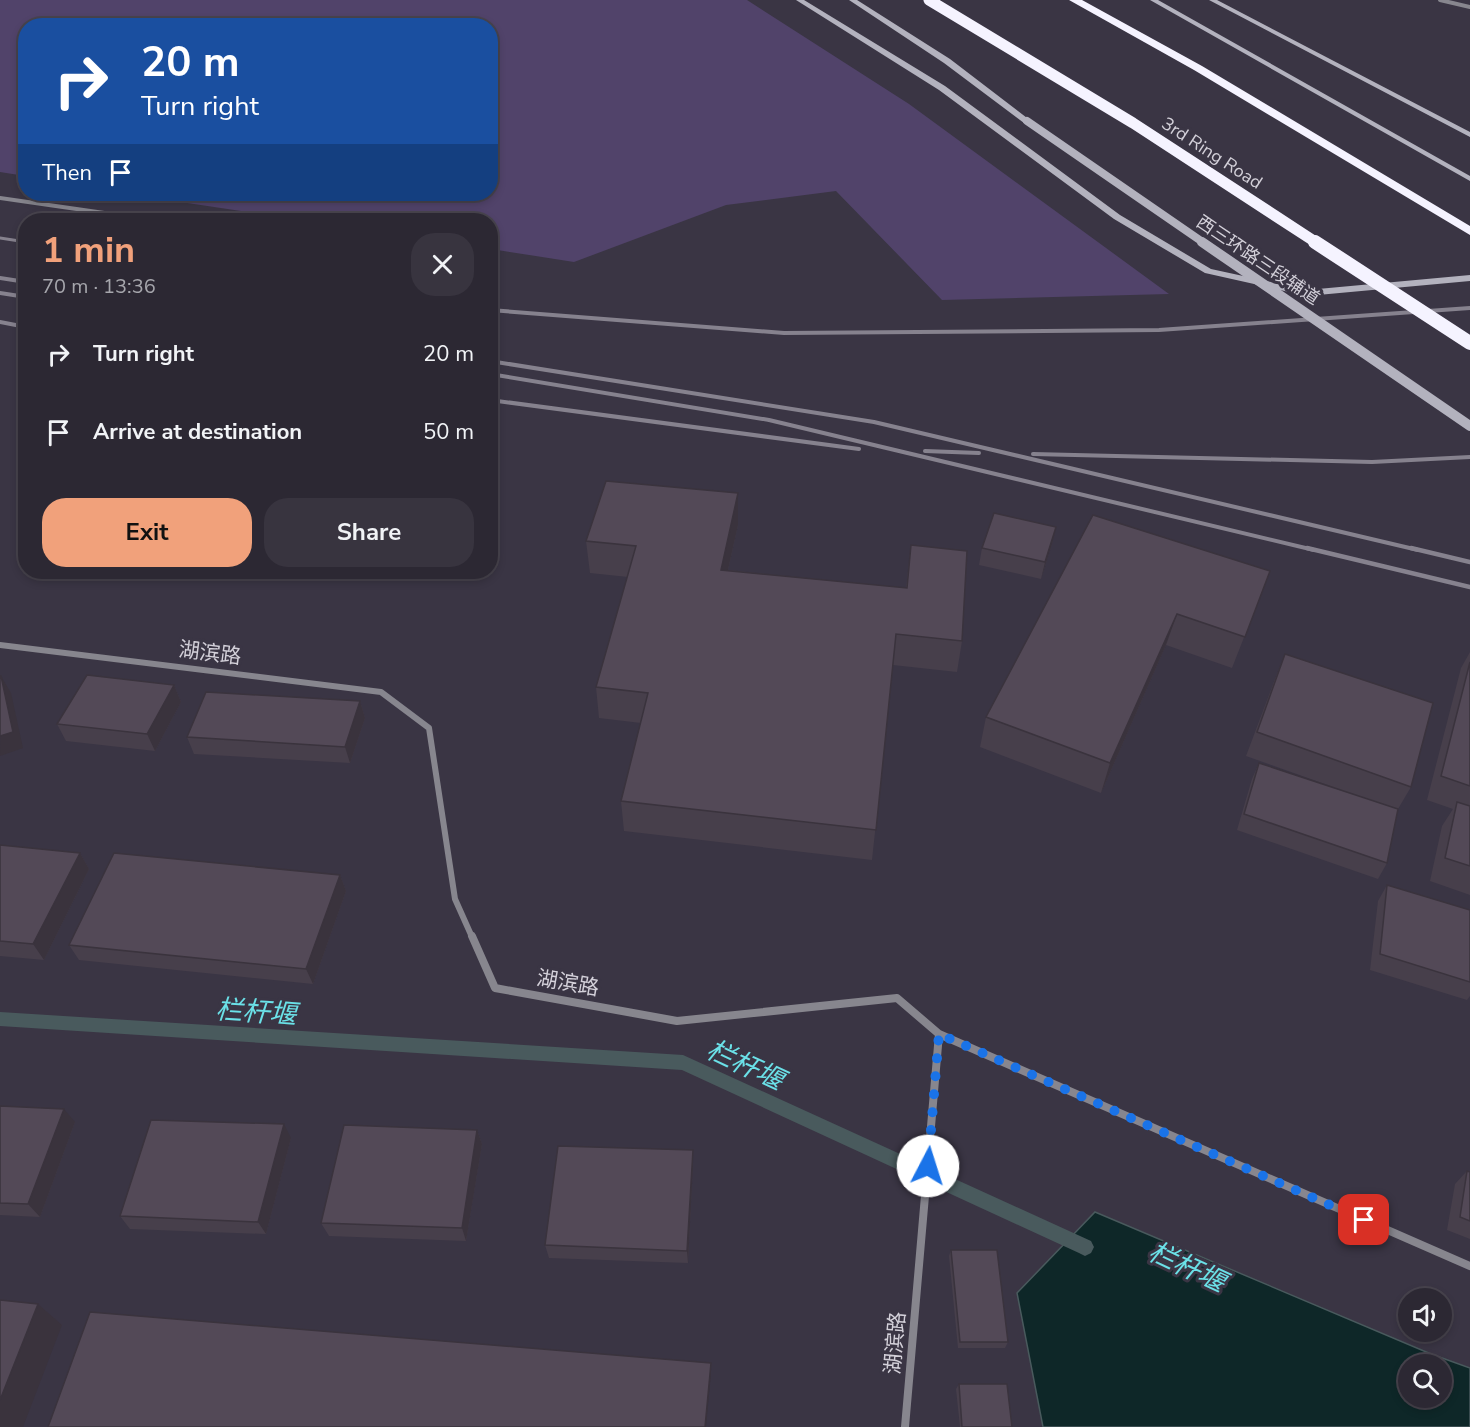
<!DOCTYPE html>
<meta charset="utf-8">
<style>
:root{--surface:#2c2833;--page:#38343f;--text:#f1f3f6;--muted:#a6a6ac;--line:#48444e;--accent:#f1a17b}
body{margin:0;font-family:"Nunito Sans","Noto Sans SC",sans-serif;background:var(--page);color:var(--text);height:100vh;display:flex;flex-direction:column;font-size:22px;white-space:nowrap}
*{box-sizing:border-box;margin:0}
p{font-size:20px;color:var(--muted)}
.icon{flex:none;width:33px;height:33px;fill:none;stroke:currentColor;stroke-width:2;stroke-linecap:round;stroke-linejoin:round}
.map{position:relative;flex:1;overflow:hidden}
.panel{position:absolute;left:18px;top:213px;width:480px;height:366px;display:flex;flex-direction:column;background:var(--surface);border-radius:24px;box-shadow:0 3px 9px #0003,0 0 0 2px var(--line)}
.panel>*{flex:none}
.top-card{position:absolute;left:18px;top:18px;width:480px;height:183px;border-radius:24px;box-shadow:0 3px 9px #0003,0 0 0 2px var(--line);background:#1a4fa0;color:#fff;overflow:hidden}
.buttons{position:absolute;left:1398px;top:1288px;display:grid;gap:12px}
.buttons a{display:grid;place-items:center;width:54px;height:54px;border-radius:50%;background:var(--surface);box-shadow:0 3px 9px #0003,0 0 0 2px var(--line);font-size:30px}
.pin{position:absolute;display:grid;place-items:center;width:51px;height:51px;color:#fff;margin:-26px;border-radius:12px;box-shadow:0 3px 9px #0006}
.me{position:absolute;width:66px;margin:-33px;rotate:5deg;stroke-linejoin:round;filter:drop-shadow(0 0 4px #0008)}
.turn{display:flex;align-items:center;gap:21px;height:126px;padding:0 24px;font-size:27px}
.turn .icon{width:78px;height:78px;stroke-width:2.5}
.turn b{display:block;font-size:42px;line-height:51px}
.then{display:flex;align-items:center;height:57px;padding:0 24px;background:#0003;gap:12px;font-size:22px}
.round{display:grid;place-items:center;flex:none;width:63px;height:63px;border-radius:24px;background:var(--page)}
.summary{display:flex;align-items:center;justify-content:space-between;height:102px;padding:0 24px}
h1{font-size:36px;font-weight:700;line-height:45px;color:var(--accent)}
.button{display:flex;gap:12px;margin-top:auto;padding:12px 24px}
.button a{flex:1;height:69px;border-radius:24px;background:var(--accent);color:#111;font-size:24px;font-weight:700;line-height:69px;text-align:center}
.button a+a{background:var(--page);color:var(--text)}
ul{padding:0;list-style:none}
li{display:flex;align-items:center;gap:18px;height:78px;padding:0 24px}
li div{flex:1}
li b{display:block;font-size:22px}
li em{font-style:normal}
.map>svg:first-child{display:block}
.green{fill:#51436a}
.water{fill:#0e2728;stroke:#495a5d;stroke-width:1.5;fill-rule:evenodd}
.lines{fill:none;stroke-linecap:round;stroke-linejoin:round}
.stream{fill:#495a5d;fill-rule:evenodd}
.street-far2{stroke:#87868e;stroke-width:4}
.street-far1{stroke:#87868e;stroke-width:6}
.street{stroke:#87868e;stroke-width:8}
.secondary{fill:#b3b2be;fill-rule:evenodd}
.highway{fill:#f5f3ff;fill-rule:evenodd}
.rail-far2{stroke:#86828e;stroke-width:3}
.rail-far1{stroke:#86828e;stroke-width:4}
.rail{stroke:#86828e;stroke-width:4.5}
.secondary-bridge-far1{stroke:#b3b2be;stroke-width:8}
.secondary-bridge{stroke:#b3b2be;stroke-width:10}
.highway-bridge-far1{stroke:#f5f3ff;stroke-width:11}
.highway-bridge{stroke:#f5f3ff;stroke-width:14}
.wall{fill:#473f4b}
.shaded-wall{fill:#3a333d}
.building{fill:#534957;stroke:#3a333d;stroke-width:1.5}
.route{stroke:#1a73e8;stroke-width:10;stroke-dasharray:0 18}
.labels{text-anchor:middle;stroke-width:6;stroke-linejoin:round;paint-order:stroke}
.far-street-label{font-size:18px;fill:#d3d0d9;stroke:#3a3544}
.street-label{font-size:21px;fill:#d3d0d9;stroke:#3a3544}
.near-water-label{font-size:27px;font-style:italic;fill:#6be1e8;stroke:#3a3544}
</style>
<div class="map">
<svg width="1470" height="1427" viewBox="0 0 1470 1427">
<rect width="100%" height="100%" fill="#3a3544"/>
<path class="green" d="M0 0H747L909 104 1169 294 942 300 836 191 726 205 574 262 491 249 490 220H301L127 194H490V26H26L25 176 0 172Z"/>
<path class="water" d="M1095 1212 1431 1354 1470 1368V1427H1043L1017 1293ZM1408 1365H1442V1398H1408Z"/>
<g class="lines">
<path class="stream" d="M0 1012 683 1055 1091 1241 1094 1247 1091 1253 1085 1256 1079 1253 682 1070 0 1026Z"/>
<path class="street-far2" d="M1440 0 1470 7
M0 198 153 220"/>
<path class="street-far1" d="M0 645 381 692 429 728 455 899 472 937"/>
<path class="street" d="M472 936 495 988 677 1021 897 998 939 1034 905 1427
M939 1034 1470 1266"/>
<path class="secondary" d="M796 0H804L945 86 1120 215 1211 269 1307 290 1470 275V281L1307 296 1205 273 1114 219 939 90Z
M849 0H857L950 59 1031 121 1024 123 944 63Z
M1150 0H1158L1470 176V181Z
M1209 0H1217L1470 132V137Z"/>
<path class="highway" d="M1069 0H1082L1202 66 1470 226V235L1194 70Z"/>
<path class="rail-far2" d="M0 238 26 242"/>
<path class="rail-far1" d="M0 278 26 282
M0 293 26 297
M490 310 784 333 1159 330 1470 308
M0 322 26 327
M490 361 874 422 1418 550
M490 374 769 420 1314 550
M490 400 859 449
M925 451 979 453
M1033 454 1372 462 1470 457"/>
<path class="rail" d="M1307 548 1470 587
M1411 548 1470 562"/>
<path class="secondary-bridge-far1" d="M1027 121 1204 243"/>
<path class="secondary-bridge" d="M1202 242 1470 426"/>
<path class="highway-bridge-far1" d="M929 0 1133 123 1317 243"/>
<path class="highway-bridge" d="M1315 242 1470 343"/>
</g>
<path class="wall" d="M738 493V525L728 570 906 588 911 545 962 641 957 672 893 665 872 860 624 831 621 801 641 723 599 718 596 687 628 577 590 573 586 541Z
M1093 515 1270 571 1232 668 1166 645 1101 793 980 747 986 717Z
M1056 527 1052 544 1041 579 979 565 982 548Z
M1470 652V895L1430 881 1442 826 1453 809 1427 800 1461 668Z
M1285 654 1411 787 1398 809 1387 863 1378 879 1237 830 1252 779 1259 763 1336 788 1246 756 1275 679Z
M174 685 181 702 155 751 66 741 57 724Z
M360 701 365 718 350 763 194 754 187 737Z
M0 845 80 853 89 869 44 960 0 956Z
M340 875 346 891 313 984 79 960 69 945Z
M1387 885 1470 910V996L1467 1000 1370 970 1378 901Z
M0 1106 75 1122 40 1217 0 1215Z
M477 1130 482 1144 466 1241 329 1236 321 1223Z
M291 1138 266 1234 130 1229 120 1216Z
M693 1164 688 1263 549 1258 545 1245Z
M1467 1171 1470 1172V1239L1447 1230 1455 1184Z
M951 1250 1008 1342 1005 1348H958L949 1256Z
M959 1384 1012 1427H960L956 1389Z"/>
<path class="shaded-wall" d="M738 493V525L721 601V570Z
M1056 527 1052 544 1041 579 1045 562Z
M1177 614 1166 645 1101 793 1110 763Z
M1 676 11 693 23 748 0 756Z
M174 685 181 702 155 751 147 734Z
M360 701 365 718 350 763 345 747Z
M80 853 89 869 44 960 33 944Z
M340 875 346 891 313 984 306 969Z
M64 1109 75 1122 40 1217 28 1204Z
M284 1124 291 1138 266 1234 258 1222Z
M477 1130 482 1144 466 1241 462 1228Z
M693 1150V1164L688 1263 687 1251Z
M38 1304 62 1325 23 1427H0V1400Z
M711 1363V1374L706 1427H705Z"/>
<path class="building" d="M606 481 738 493 721 570 907 588 911 545 967 551 962 641 896 634 876 830 621 801 648 693 596 687 636 546 586 541Z
M994 513 1056 527 1045 562 982 548Z
M1093 515 1270 571 1245 637 1177 614 1110 763 986 717Z
M1285 654 1433 703 1411 787 1257 732Z
M1470 662V786L1441 776Z
M87 675 174 685 147 734 57 724Z
M0 676H1L13 732 0 736Z
M206 692 360 701 345 747 187 737Z
M1259 763 1398 809 1387 863 1244 814Z
M1457 802 1470 806V866L1445 858Z
M0 845 80 853 33 944 0 941Z
M114 853 340 875 306 969 69 945Z
M1387 885 1470 910V982L1380 954Z
M0 1106 64 1109 28 1204 0 1203Z
M151 1120 284 1124 258 1222 120 1216Z
M344 1125 477 1130 462 1228 321 1223Z
M558 1146 693 1150 687 1251 545 1245Z
M1467 1171 1470 1172V1221L1460 1217Z
M951 1250H997L1008 1342H960Z
M0 1300 38 1304 0 1400Z
M90 1312 711 1363 705 1427H48Z
M959 1384H1007L1012 1427H962Z"/>
<g class="lines">
<path class="route" d="M928 1166 939 1034 1364 1220"/>
</g>
<g class="labels">
<g class="far-street-label">
<text transform="translate(1212 153) rotate(33)" y="6">3rd Ring Road</text>
<text transform="translate(1258 260) rotate(34)" y="6">西三环路三段辅道</text>
</g>
<g class="street-label">
<text transform="translate(210 653) rotate(7)" y="7">湖滨路</text>
<text transform="translate(568 983) rotate(10)" y="7">湖滨路</text>
<text transform="translate(895 1343) rotate(-85)" y="7">湖滨路</text>
</g>
<g class="near-water-label">
<text transform="translate(256 1012) rotate(4)" y="9">栏杆堰</text>
<text transform="translate(745 1065) rotate(25)" y="9">栏杆堰</text>
<text transform="translate(1187 1267) rotate(25)" y="9">栏杆堰</text>
</g>
</g>
</svg>
<div class="buttons">
<a><svg class="icon" aria-label="sound" viewBox="0 0 24 24"><path d="M4 9h4l5-4v14l-5-4H4zM17 9q2 3 0 6"/></svg></a>
<a><svg class="icon" aria-label="search" viewBox="0 0 24 24"><circle cx="10" cy="10" r="6"/><path d="M15 15l6 6"/></svg></a>
</div>
<div class="pin" style="left:1364px;top:1220px;background:#d93025"><svg class="icon" aria-label="arrive" viewBox="0 0 24 24"><path d="M6 21V4h12l-3 4 3 4H6"/></svg></div>
<svg class="me" style="left:928px;top:1166px" viewBox="-20 -20 40 40"><circle r="19" fill="#fff"/><path d="M0-13L10 11 0 6-10 11z" fill="#1a73e8"/></svg>
<div class="top-card">
<div class="turn"><svg class="icon" aria-label="right" viewBox="0 0 24 24"><path d="M7 20v-9h11M14 6l5 5-5 5"/></svg><div><b>20 m</b>Turn right</div></div>
<div class="then">Then<svg class="icon" aria-label="arrive" viewBox="0 0 24 24"><path d="M6 21V4h12l-3 4 3 4H6"/></svg></div>
</div>
<section class="panel">
<div class="summary"><div><h1>1 min</h1><p>70 m · 13:36</p></div><a class="round"><svg class="icon" aria-label="close" viewBox="0 0 24 24"><path d="M6 6l12 12M18 6L6 18"/></svg></a></div>
<ul>
<li><svg class="icon" aria-label="right" viewBox="0 0 24 24"><path d="M7 20v-9h11M14 6l5 5-5 5"/></svg><div><b>Turn right</b></div><em>20 m</em></li>
<li><svg class="icon" aria-label="arrive" viewBox="0 0 24 24"><path d="M6 21V4h12l-3 4 3 4H6"/></svg><div><b>Arrive at destination</b></div><em>50 m</em></li>
</ul>
<div class="button"><a>Exit</a><a>Share</a></div>
</section>
</div>
